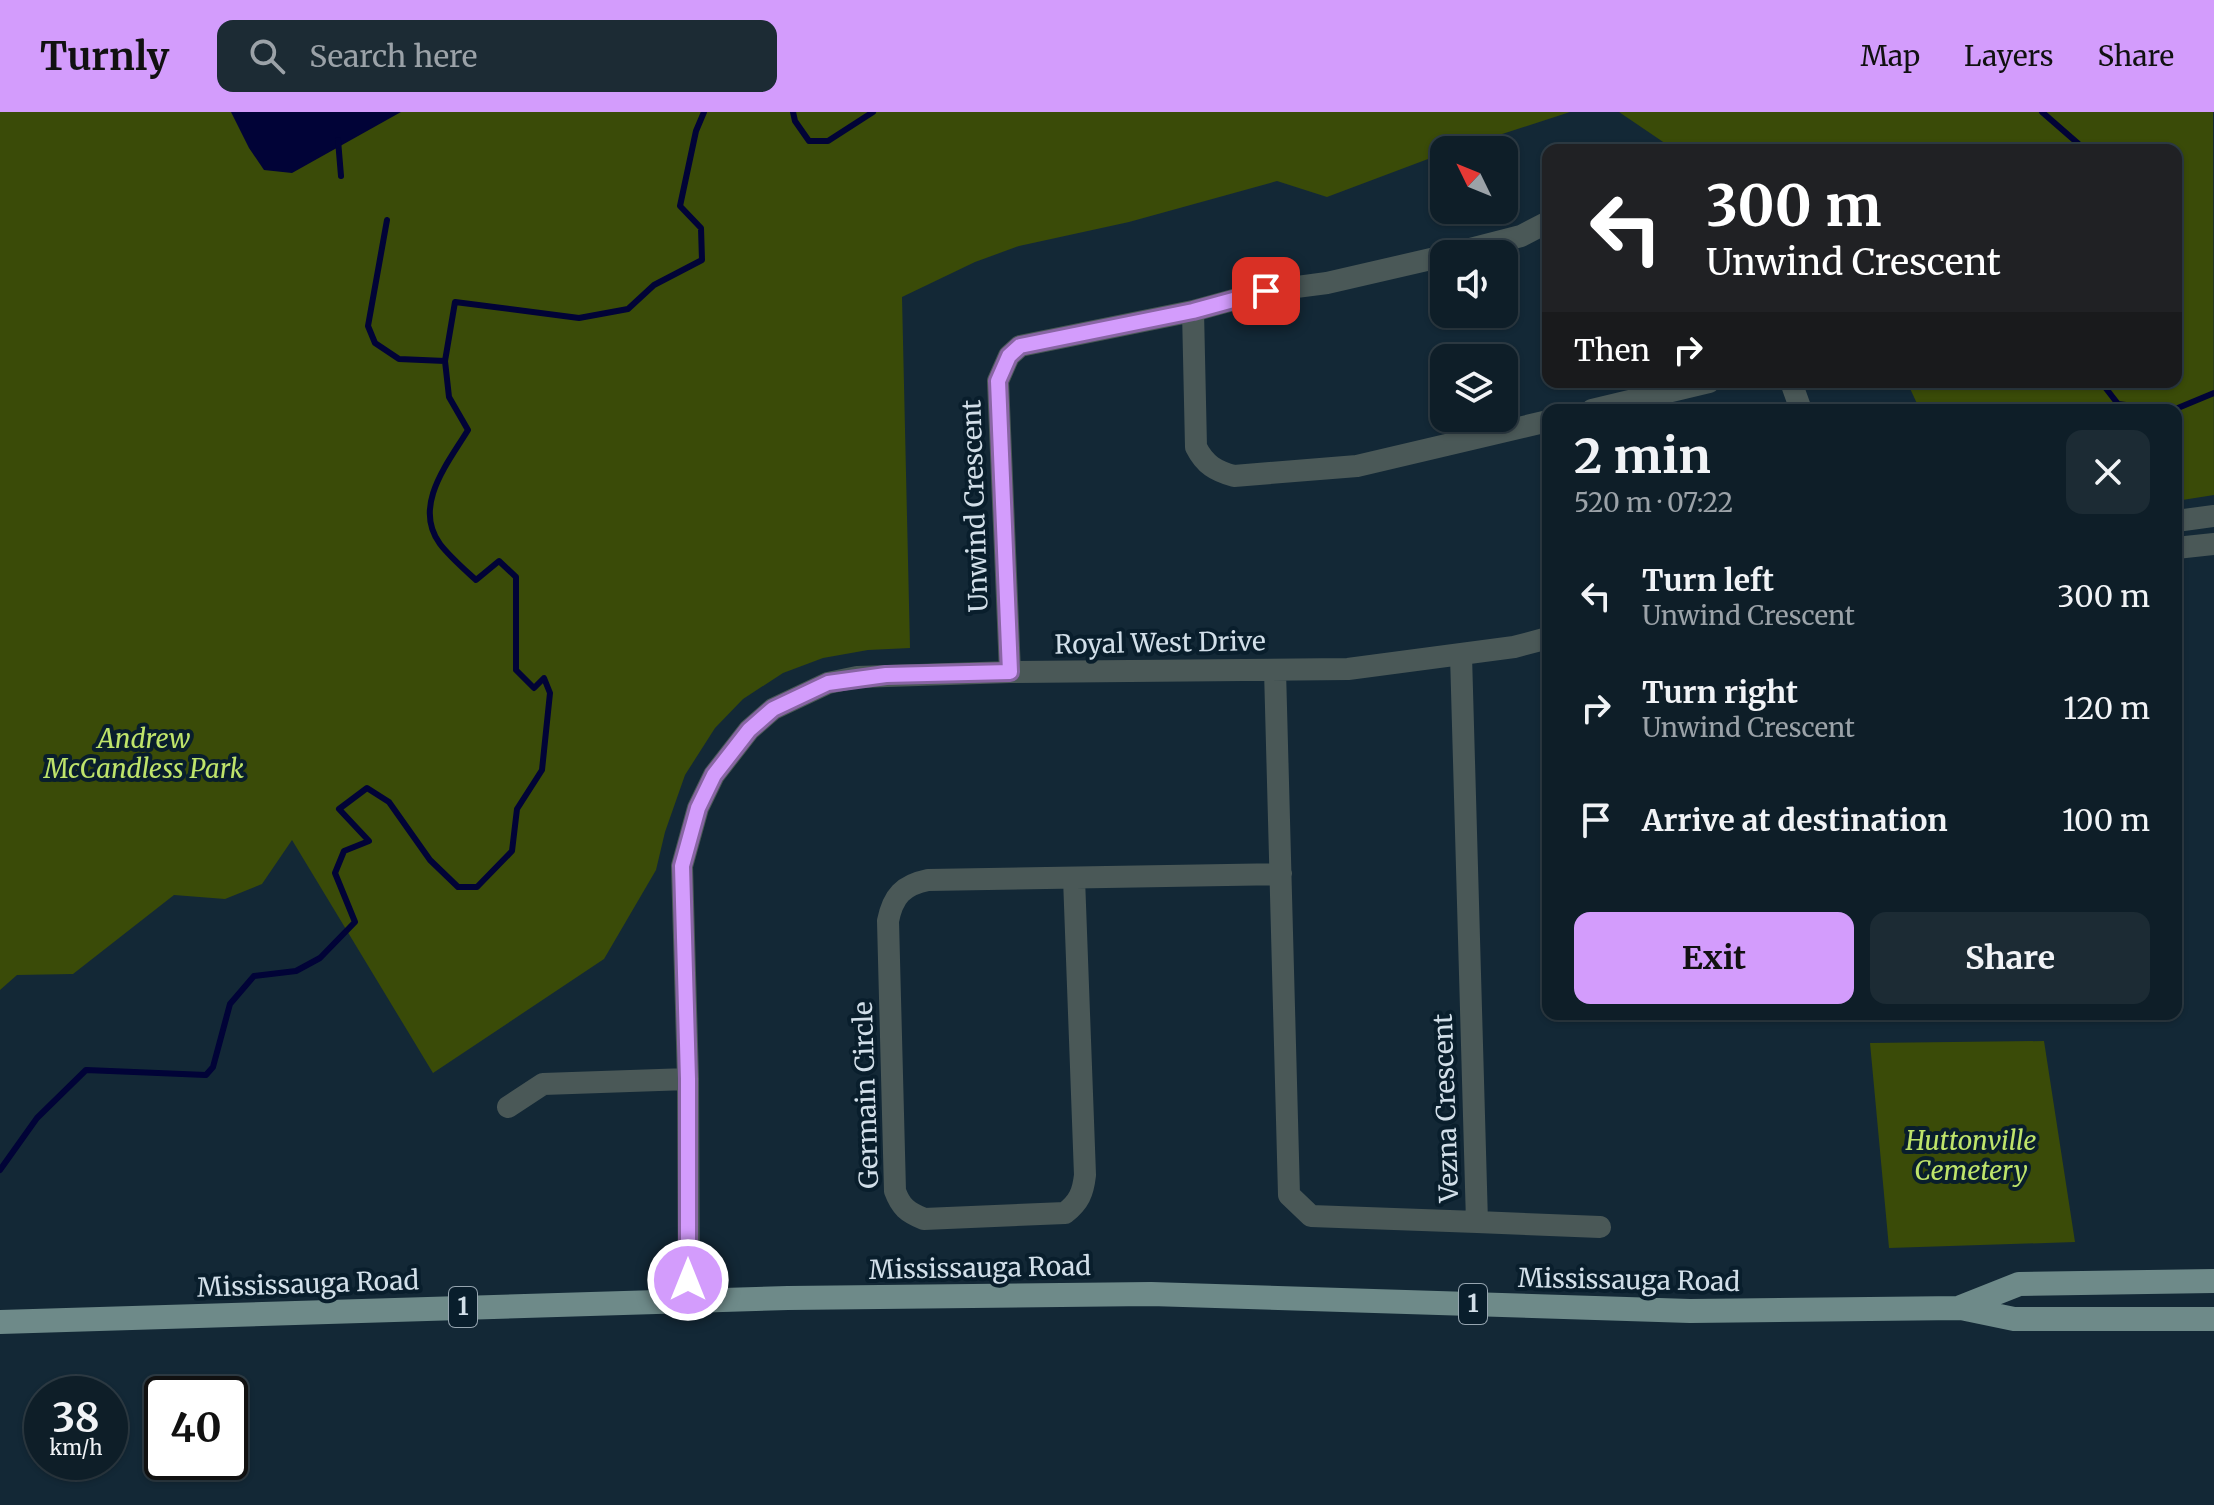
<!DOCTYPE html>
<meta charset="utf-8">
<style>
:root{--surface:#0e1e28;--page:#1c2b34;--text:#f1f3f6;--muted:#9ba2a8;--line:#2e3c45;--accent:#d39cfc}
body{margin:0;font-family:Merriweather,serif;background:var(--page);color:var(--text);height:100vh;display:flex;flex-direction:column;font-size:30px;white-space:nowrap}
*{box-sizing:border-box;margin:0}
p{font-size:26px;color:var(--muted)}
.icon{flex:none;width:44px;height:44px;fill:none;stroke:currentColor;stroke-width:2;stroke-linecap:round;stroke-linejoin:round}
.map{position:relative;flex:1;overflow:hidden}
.panel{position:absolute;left:1542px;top:292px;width:640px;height:616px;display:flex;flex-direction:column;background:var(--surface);border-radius:16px;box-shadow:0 2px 6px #0004,0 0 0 2px var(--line)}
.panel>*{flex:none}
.hud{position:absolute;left:1542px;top:32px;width:640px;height:244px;border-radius:16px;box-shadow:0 2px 6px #0004,0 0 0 2px var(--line);background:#202124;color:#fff;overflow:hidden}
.needle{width:52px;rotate:313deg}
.controls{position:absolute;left:1430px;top:24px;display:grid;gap:16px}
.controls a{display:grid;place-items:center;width:88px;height:88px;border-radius:16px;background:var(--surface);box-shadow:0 2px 6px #0004,0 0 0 2px var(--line);font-size:40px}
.speed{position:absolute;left:24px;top:1264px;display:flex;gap:16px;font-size:40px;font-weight:700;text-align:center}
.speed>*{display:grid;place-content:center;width:104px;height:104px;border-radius:50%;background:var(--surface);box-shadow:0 2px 6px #0004,0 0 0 2px var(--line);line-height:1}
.speed small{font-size:20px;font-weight:400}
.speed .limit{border:4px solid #111;border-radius:12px;background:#fff;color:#111}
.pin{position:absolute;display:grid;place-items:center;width:68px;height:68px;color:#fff;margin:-34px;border-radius:16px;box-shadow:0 4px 12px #0006}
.me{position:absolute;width:88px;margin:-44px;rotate:0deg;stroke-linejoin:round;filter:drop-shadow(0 0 6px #0008)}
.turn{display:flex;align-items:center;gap:28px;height:168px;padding:0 32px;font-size:36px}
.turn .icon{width:104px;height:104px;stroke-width:2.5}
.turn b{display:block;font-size:56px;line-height:68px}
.then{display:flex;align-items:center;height:76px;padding:0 32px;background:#0003;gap:16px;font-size:30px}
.round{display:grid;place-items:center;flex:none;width:84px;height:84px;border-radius:16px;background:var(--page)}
.overview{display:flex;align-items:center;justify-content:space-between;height:136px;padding:0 32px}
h1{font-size:48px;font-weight:700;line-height:60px}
.primary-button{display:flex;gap:16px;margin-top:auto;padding:16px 32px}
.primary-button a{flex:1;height:92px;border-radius:16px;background:var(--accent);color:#111;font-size:32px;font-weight:700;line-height:92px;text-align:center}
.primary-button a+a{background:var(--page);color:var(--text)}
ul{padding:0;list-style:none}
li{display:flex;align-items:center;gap:24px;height:112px;padding:0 32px}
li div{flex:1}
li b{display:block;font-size:30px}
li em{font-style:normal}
header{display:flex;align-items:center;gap:48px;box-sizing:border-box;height:112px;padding:0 40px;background:var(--accent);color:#111}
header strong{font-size:38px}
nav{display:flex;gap:44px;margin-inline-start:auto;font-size:28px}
.search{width:560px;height:72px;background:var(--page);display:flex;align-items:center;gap:20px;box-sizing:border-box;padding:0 28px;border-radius:16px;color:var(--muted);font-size:30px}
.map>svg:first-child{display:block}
.green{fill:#3a4b08}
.water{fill:#010337}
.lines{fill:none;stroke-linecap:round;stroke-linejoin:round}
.stream{stroke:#010337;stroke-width:6}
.minor{stroke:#4a5857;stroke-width:22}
.major{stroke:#6e8a89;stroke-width:24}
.route-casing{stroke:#8965a4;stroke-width:20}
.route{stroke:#d39cfc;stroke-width:14}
.labels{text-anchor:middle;stroke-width:8;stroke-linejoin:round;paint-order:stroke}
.shield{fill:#091e2c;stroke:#96a5b0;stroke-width:2}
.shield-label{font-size:24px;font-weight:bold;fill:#d2dfe9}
.street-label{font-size:26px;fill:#d2dfe9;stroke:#091e2c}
.park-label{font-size:26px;font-style:italic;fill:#bfe46a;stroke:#091e2c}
</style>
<header>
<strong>Turnly</strong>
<div class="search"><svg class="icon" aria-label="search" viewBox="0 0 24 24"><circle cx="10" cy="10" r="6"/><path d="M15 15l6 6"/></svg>Search here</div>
<nav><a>Map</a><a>Layers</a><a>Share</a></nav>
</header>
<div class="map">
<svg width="2214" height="1393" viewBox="0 0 2214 1393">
<rect width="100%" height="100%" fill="#132836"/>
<path class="green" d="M0 0H1570L1453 38H1444V41L1327 85 1277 69 1129 110 1019 134 975 150 902 185 910 536 868 538 823 546 783 561 743 587 715 616 685 663 665 720 656 758 604 847 433 961 292 728 262 772 225 787 174 783 73 862 17 863 0 878Z
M1619 0H2213L2214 383 2176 389V298H1920L1907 270H2176V38H1675Z
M2044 929 2075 1130 1889 1136 1870 931Z"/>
<path class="water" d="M231 0H401L292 61 264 58 249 36Z"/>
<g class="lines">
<path class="stream" d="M793 0 795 9 809 29H828L873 0
M2042 0 2081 34 2082 38
M338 28 341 64
M387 108 368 214 375 231 399 247 445 249
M2101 270 2118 292 2165 298
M2173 298 2214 281
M0 1058 37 1006 86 958 206 963 213 955 230 892 254 864 296 859 320 846 355 810 335 761 344 739 369 729 339 697 367 676 389 690 430 748 458 775H477L512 739 517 697 542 658 550 581 544 566 534 576 516 558V465L499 449 476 468C464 457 450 445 440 432 412 394 448 351 468 318L449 285 445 249 455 190 579 206 628 197 654 173 702 148 701 116 680 94 696 19 704 0"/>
<path class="minor" d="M1451 142 1521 124 1548 110
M1193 199 1196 335C1205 353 1216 359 1234 364L1357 354 1548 309
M1791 270 1801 298
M1592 298 1709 270
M2176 409 2214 404
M2176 436 2214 432
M1275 558 1289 1083 1311 1104 1477 1110 1461 543
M1010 560 998 269 1009 244 1020 234 1193 199 1266 179 1327 171 1444 144
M1074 766 1085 1063C1083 1081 1079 1090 1065 1101L924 1107C907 1100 901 1095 895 1079L888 809C893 784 903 773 928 768L1281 762
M508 995 543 972 688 967
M1477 1110 1600 1115
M689 1188 688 967 682 754 698 696 714 663 749 618 773 597 828 571 857 565 1010 560 1348 557 1514 535 1548 526"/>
<path class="major" d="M1961 1195 2019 1172 2214 1169
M0 1210 788 1186 1151 1182 1690 1199 1961 1196 2014 1207H2214"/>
</g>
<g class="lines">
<g class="route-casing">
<path id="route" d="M688 1168V967L682 754 698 696 714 663 749 618 773 597 828 571 886 563 1010 560 998 269 1009 244 1020 234 1193 199 1266 179"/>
</g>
<use href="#route" class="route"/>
</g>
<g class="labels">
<g class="shield">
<rect x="1459" y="1172" width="28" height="40" rx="6"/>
<rect x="449" y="1175" width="28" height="40" rx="6"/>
</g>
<g class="shield-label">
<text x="1473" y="1200">1</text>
<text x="463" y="1203">1</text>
</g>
<g class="street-label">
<text transform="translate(975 394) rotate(-92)" y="9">Unwind Crescent</text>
<text transform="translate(1160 531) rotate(-1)" y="9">Royal West Drive</text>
<text transform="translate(866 983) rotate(-92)" y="9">Germain Circle</text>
<text transform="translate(1446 996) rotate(-92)" y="9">Vezna Crescent</text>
<text transform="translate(980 1156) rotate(-1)" y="9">Mississauga Road</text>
<text transform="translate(1629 1168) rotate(1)" y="9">Mississauga Road</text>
<text transform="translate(308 1172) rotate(-2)" y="9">Mississauga Road</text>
</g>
<g class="park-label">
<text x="144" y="636">Andrew<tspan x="144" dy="30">McCandless Park</tspan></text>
<text x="1971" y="1038">Huttonville<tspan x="1971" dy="30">Cemetery</tspan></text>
</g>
</g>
</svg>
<div class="controls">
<a><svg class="needle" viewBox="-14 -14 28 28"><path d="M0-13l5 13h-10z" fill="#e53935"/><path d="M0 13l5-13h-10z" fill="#9ba2a8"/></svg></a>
<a><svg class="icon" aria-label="sound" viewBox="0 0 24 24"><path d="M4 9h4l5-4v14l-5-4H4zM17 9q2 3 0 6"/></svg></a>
<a><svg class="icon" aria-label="layers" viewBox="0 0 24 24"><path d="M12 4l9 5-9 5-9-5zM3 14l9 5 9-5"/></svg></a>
</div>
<div class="speed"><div>38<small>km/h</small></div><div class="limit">40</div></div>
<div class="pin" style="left:1266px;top:179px;background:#d93025"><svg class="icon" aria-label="arrive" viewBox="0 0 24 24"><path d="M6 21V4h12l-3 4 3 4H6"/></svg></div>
<svg class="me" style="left:688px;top:1168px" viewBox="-20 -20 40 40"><circle r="17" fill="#d39cfc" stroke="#fff" stroke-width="3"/><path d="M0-11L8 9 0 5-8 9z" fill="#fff"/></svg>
<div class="hud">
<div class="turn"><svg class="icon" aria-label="left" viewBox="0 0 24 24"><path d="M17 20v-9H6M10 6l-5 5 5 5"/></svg><div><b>300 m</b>Unwind Crescent</div></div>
<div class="then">Then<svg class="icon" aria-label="right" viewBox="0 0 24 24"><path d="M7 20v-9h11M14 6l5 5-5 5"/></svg></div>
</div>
<section class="panel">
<div class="overview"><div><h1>2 min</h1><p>520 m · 07:22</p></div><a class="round"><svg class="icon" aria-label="close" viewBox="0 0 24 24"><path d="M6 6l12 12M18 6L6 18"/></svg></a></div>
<ul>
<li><svg class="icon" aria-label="left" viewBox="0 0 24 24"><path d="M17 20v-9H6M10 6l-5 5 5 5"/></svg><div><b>Turn left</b><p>Unwind Crescent</p></div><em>300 m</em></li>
<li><svg class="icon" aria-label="right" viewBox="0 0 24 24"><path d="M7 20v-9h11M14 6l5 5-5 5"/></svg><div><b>Turn right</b><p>Unwind Crescent</p></div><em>120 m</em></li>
<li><svg class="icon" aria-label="arrive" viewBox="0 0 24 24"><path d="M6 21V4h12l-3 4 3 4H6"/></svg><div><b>Arrive at destination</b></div><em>100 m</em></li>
</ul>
<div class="primary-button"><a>Exit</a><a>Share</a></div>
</section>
</div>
